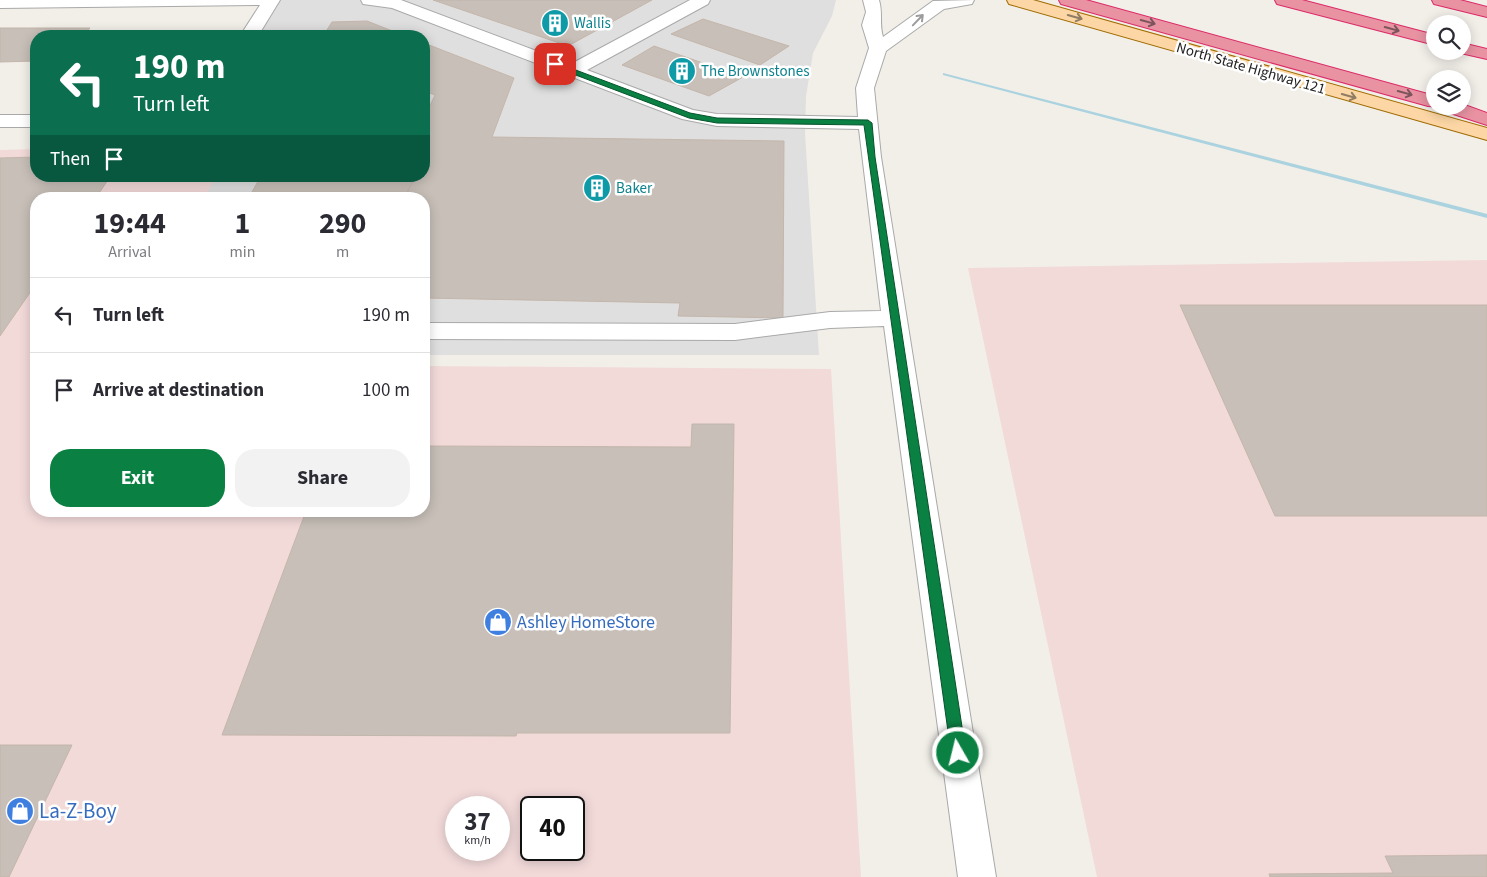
<!DOCTYPE html>
<style>
:root{--surface:#fff;--page:#f2f2f3;--text:#2b2b33;--muted:#7c7c81;--line:#e1e1e2;--accent:#0b8043}
body{margin:0;font-family:"Source Sans 3",sans-serif;background:var(--page);color:var(--text);height:100vh;display:flex;flex-direction:column;font-size:19px;white-space:nowrap}
*{box-sizing:border-box;margin:0}
p{font-size:16px;color:var(--muted)}
.icon{flex:none;width:28px;height:28px;fill:none;stroke:currentColor;stroke-width:2;stroke-linecap:round;stroke-linejoin:round}
.map{position:relative;flex:1;overflow:hidden}
.side{position:absolute;left:30px;top:192px;width:400px;height:325px;display:flex;flex-direction:column;background:var(--surface);border-radius:20px;box-shadow:0 2px 12px #0003}
.side>*{flex:none}
.top-card{position:absolute;left:30px;top:30px;width:400px;height:152px;border-radius:20px;box-shadow:0 2px 12px #0003;background:#0b6e4f;color:#fff;overflow:hidden}
.controls{position:absolute;left:1426px;top:15px;display:grid;gap:10px}
.controls a{display:grid;place-items:center;width:45px;height:45px;border-radius:50%;background:var(--surface);box-shadow:0 2px 12px #0003;font-size:25px}
.speed{position:absolute;left:445px;top:796px;display:flex;gap:10px;font-size:25px;font-weight:700;text-align:center}
.speed>*{display:grid;place-content:center;width:65px;height:65px;border-radius:50%;background:var(--surface);box-shadow:0 2px 12px #0003;line-height:1}
.speed small{font-size:12px;font-weight:400}
.speed .limit{border:2px solid #111;border-radius:8px;background:#fff;color:#111}
.pin{position:absolute;display:grid;place-items:center;width:42px;height:42px;color:#fff;margin:-21px;border-radius:10px;box-shadow:0 2px 8px #0006}
.me{position:absolute;width:55px;margin:-28px;rotate:352deg;stroke-linejoin:round;filter:drop-shadow(0 0 4px #0008)}
.turn{display:flex;align-items:center;gap:18px;height:105px;padding:0 20px;font-size:22px}
.turn .icon{width:65px;height:65px;stroke-width:2.5}
.turn b{display:block;font-size:35px;line-height:42px}
.then{display:flex;align-items:center;height:48px;padding:0 20px;background:#0003;gap:10px;font-size:19px}
.eta{display:flex;justify-content:space-evenly;align-items:center;height:85px;text-align:center}
.eta b{font-size:30px;font-weight:700;line-height:35px}
.primary-button{display:flex;gap:10px;margin-top:auto;padding:10px 20px}
.primary-button a{flex:1;height:58px;border-radius:20px;background:var(--accent);color:#fff;font-size:20px;font-weight:700;line-height:58px;text-align:center}
.primary-button a+a{background:var(--page);color:var(--text)}
ul{padding:0;list-style:none}
li{display:flex;align-items:center;gap:15px;height:75px;padding:0 20px;border-top:1px solid var(--line)}
li div{flex:1}
li b{display:block;font-size:19px}
li em{font-style:normal}
.map>svg:first-child{display:block}
.residential{fill:#e0dfdf}
.commercial{fill:#f2dad9;fill-rule:evenodd}
.lines{fill:none;stroke-linecap:round;stroke-linejoin:round}
.stream{fill:#aad3df;fill-rule:evenodd}
.building{fill:#c7bfb8;stroke:#c4b6ab}
.minor-casing{stroke:#a9a9a9;stroke-width:2}
.major-casing{stroke:#a06b00;stroke-width:2}
.highway-casing{stroke:#dc2a67;stroke-width:2}
.minor{fill:#fff;fill-rule:evenodd}
.major{fill:#fcd6a4;fill-rule:evenodd}
.highway{fill:#e892a2;fill-rule:evenodd}
.oneway{stroke:#8f7c63}
.oneway2{stroke:#9c9c9c}
.oneway3{stroke:#7b545c}
.route{fill:#0b8043;stroke:#07532c}
.labels{text-anchor:middle;stroke-width:5;stroke-linejoin:round;paint-order:stroke}
.far-culture-label{font-size:15px;fill:#0d838f;stroke:#fff;text-anchor:start}
.far-street-label{font-size:15px;fill:#222;stroke:#fff}
.shop-label{font-size:18px;fill:#366cbe;stroke:#fff;text-anchor:start}
.near-shop-label{font-size:21px;fill:#366cbe;stroke:#fff;text-anchor:start}
</style>
<div class="map">
<svg width="1487" height="877" viewBox="0 0 1487 877">
<rect width="100%" height="100%" fill="#f2efe9"/>
<path class="residential" d="M279 0H836L832 16 813 53 806 96 805 134 819 355H424V199H184L198 176H424V36H254Z"/>
<path class="commercial" d="M36 149V176H217L203 199H36V511H424V366L831 369 861 877H0V150ZM456 808H499V850H456ZM531 808H574V850H531Z
M1487 260V877H1097L968 268Z"/>
<g class="lines">
<path class="stream" d="M943 73 1487 214V218L943 75Z"/>
</g>
<path class="building" d="M433 0H652L568 46Z
M703 19 789 46 760 65 671 34Z
M367 21 405 36H323L332 22Z
M0 28H90L83 36H36V61L0 62Z
M424 43 514 78 492 137 784 141 783 318 678 316 680 303 424 298V199H404L415 176H424V156L430 142H424V118L435 95 424 91Z
M654 46 743 77 709 96 622 65Z
M36 157V176H135L110 177 95 199H36V284L0 336V158Z
M261 176H415L404 199H248Z
M1180 305H1487V516H1275Z
M692 424H734L730 733H517L516 736 222 735 306 511H424V446L691 447Z
M0 745H72L9 877H0Z
M1487 855V877H1270L1269 874 1393 873 1385 856Z"/>
<g class="lines">
<g class="minor-casing">
<path id="minor" d="M0 0H280L258 36H240L260 5 0 8Z
M361 0H401L571 64 690 0H710L708 4 587 70 693 110 717 114 858 117 856 88 869 48 862 25 866 12 863 0H879C883 13 879 24 883 37L933 1 974 0 972 4 944 9 886 51 874 88 881 157 996 877H958L884 326 830 328 735 340 424 339V323L735 324 830 312 881 311 859 129 717 126 682 119 392 8 363 4Z
M0 115H36V127H0Z"/>
</g>
<g class="major-casing">
<path id="major" d="M1007 0H1033L1487 128V140L1009 4Z"/>
</g>
<g class="highway-casing">
<path id="highway" d="M1059 0H1086L1435 96V106H1462V104L1487 113V125L1441 110 1439 107 1428 106 1061 4Z
M1275 0H1302L1435 35V45L1277 4Z
M1432 0H1460L1487 7V17L1434 4Z
M1462 43 1487 49V59L1456 52 1462 51Z"/>
</g>
<use href="#minor" class="minor"/>
<use href="#major" class="major"/>
<use href="#highway" class="highway"/>
</g>
<defs><path id="oneway-shaft" d="M-6 0H5M1.5-3L5.5 0L1.5 3" fill="none" stroke-width="1.6" stroke-linecap="round" stroke-linejoin="round" transform="scale(1.25)"/></defs>
<g class="oneway">
<use href="#oneway-shaft" transform="translate(1075 17) rotate(16)"/>
<use href="#oneway-shaft" transform="translate(1349 96) rotate(16)"/>
</g>
<use class="oneway2" href="#oneway-shaft" transform="translate(918 20) rotate(-46)"/>
<g class="oneway3">
<use href="#oneway-shaft" transform="translate(1148 22) rotate(15)"/>
<use href="#oneway-shaft" transform="translate(1392 29) rotate(15)"/>
<use href="#oneway-shaft" transform="translate(1405 93) rotate(15)"/>
</g>
<path class="route" d="M552 63H557L690 113 717 118 868 120 872 123 875 157 966 753 963 758 958 760 953 758 951 753 864 125 717 123 689 118 552 66Z"/>
<defs>
<g id="building-disc" transform="scale(1.4375)"><circle r="9.5" fill="#0f9aa8" stroke="#fff"/><path d="M-4-6H4V6H1V3H-1V6H-4ZM-2.5-4.3h1.7v1.8h-1.7ZM.8-4.3h1.7v1.8H.8ZM-2.5-1h1.7V.8h-1.7ZM.8-1h1.7V.8H.8Z" fill="#fff"/></g>
<g id="shop-disc" transform="scale(1.4375)"><circle r="9.5" fill="#3f7fe0" stroke="#fff"/><path d="M-5-2.5h2.3a2.7 3.5 0 0 1 5.4 0H5L5.5 6h-11ZM-1.5-2.5h3a1.5 2.3 0 0 0-3 0Z" fill="#fff"/></g>
</defs>
<g fill-rule="evenodd">
<use href="#building-disc" x="555" y="23"/>
<use href="#building-disc" x="682" y="71"/>
<use href="#building-disc" x="597" y="188"/>
<use href="#shop-disc" x="498" y="622"/>
<use href="#shop-disc" x="20" y="811"/>
</g>
<g class="labels">
<g class="far-culture-label">
<text x="574" y="28">Wallis</text>
<text x="701" y="76">The Brownstones</text>
<text x="616" y="193">Baker</text>
</g>
<g class="far-street-label">
<text transform="translate(1251 68) rotate(16)" y="5">North State Highway 121</text>
</g>
<g class="shop-label">
<text x="517" y="628">Ashley HomeStore</text>
</g>
<g class="near-shop-label">
<text x="39" y="818">La-Z-Boy</text>
</g>
</g>
</svg>
<div class="controls">
<a><svg class="icon" aria-label="search" viewBox="0 0 24 24"><circle cx="10" cy="10" r="6"/><path d="M15 15l6 6"/></svg></a>
<a><svg class="icon" aria-label="layers" viewBox="0 0 24 24"><path d="M12 4l9 5-9 5-9-5zM3 14l9 5 9-5"/></svg></a>
</div>
<div class="speed"><div>37<small>km/h</small></div><div class="limit">40</div></div>
<div class="pin" style="left:555px;top:64px;background:#d93025"><svg class="icon" aria-label="arrive" viewBox="0 0 24 24"><path d="M6 21V4h12l-3 4 3 4H6"/></svg></div>
<svg class="me" style="left:958px;top:753px" viewBox="-20 -20 40 40"><circle r="17" fill="#0b8043" stroke="#fff" stroke-width="3"/><path d="M0-11L8 9 0 5-8 9z" fill="#fff"/></svg>
<div class="top-card">
<div class="turn"><svg class="icon" aria-label="left" viewBox="0 0 24 24"><path d="M17 20v-9H6M10 6l-5 5 5 5"/></svg><div><b>190 m</b>Turn left</div></div>
<div class="then">Then<svg class="icon" aria-label="arrive" viewBox="0 0 24 24"><path d="M6 21V4h12l-3 4 3 4H6"/></svg></div>
</div>
<section class="side">
<div class="eta">
<div><b>19:44</b><p>Arrival</p></div>
<div><b>1</b><p>min</p></div>
<div><b>290</b><p>m</p></div>
</div>
<ul>
<li><svg class="icon" aria-label="left" viewBox="0 0 24 24"><path d="M17 20v-9H6M10 6l-5 5 5 5"/></svg><div><b>Turn left</b></div><em>190 m</em></li>
<li><svg class="icon" aria-label="arrive" viewBox="0 0 24 24"><path d="M6 21V4h12l-3 4 3 4H6"/></svg><div><b>Arrive at destination</b></div><em>100 m</em></li>
</ul>
<div class="primary-button"><a>Exit</a><a>Share</a></div>
</section>
</div>
